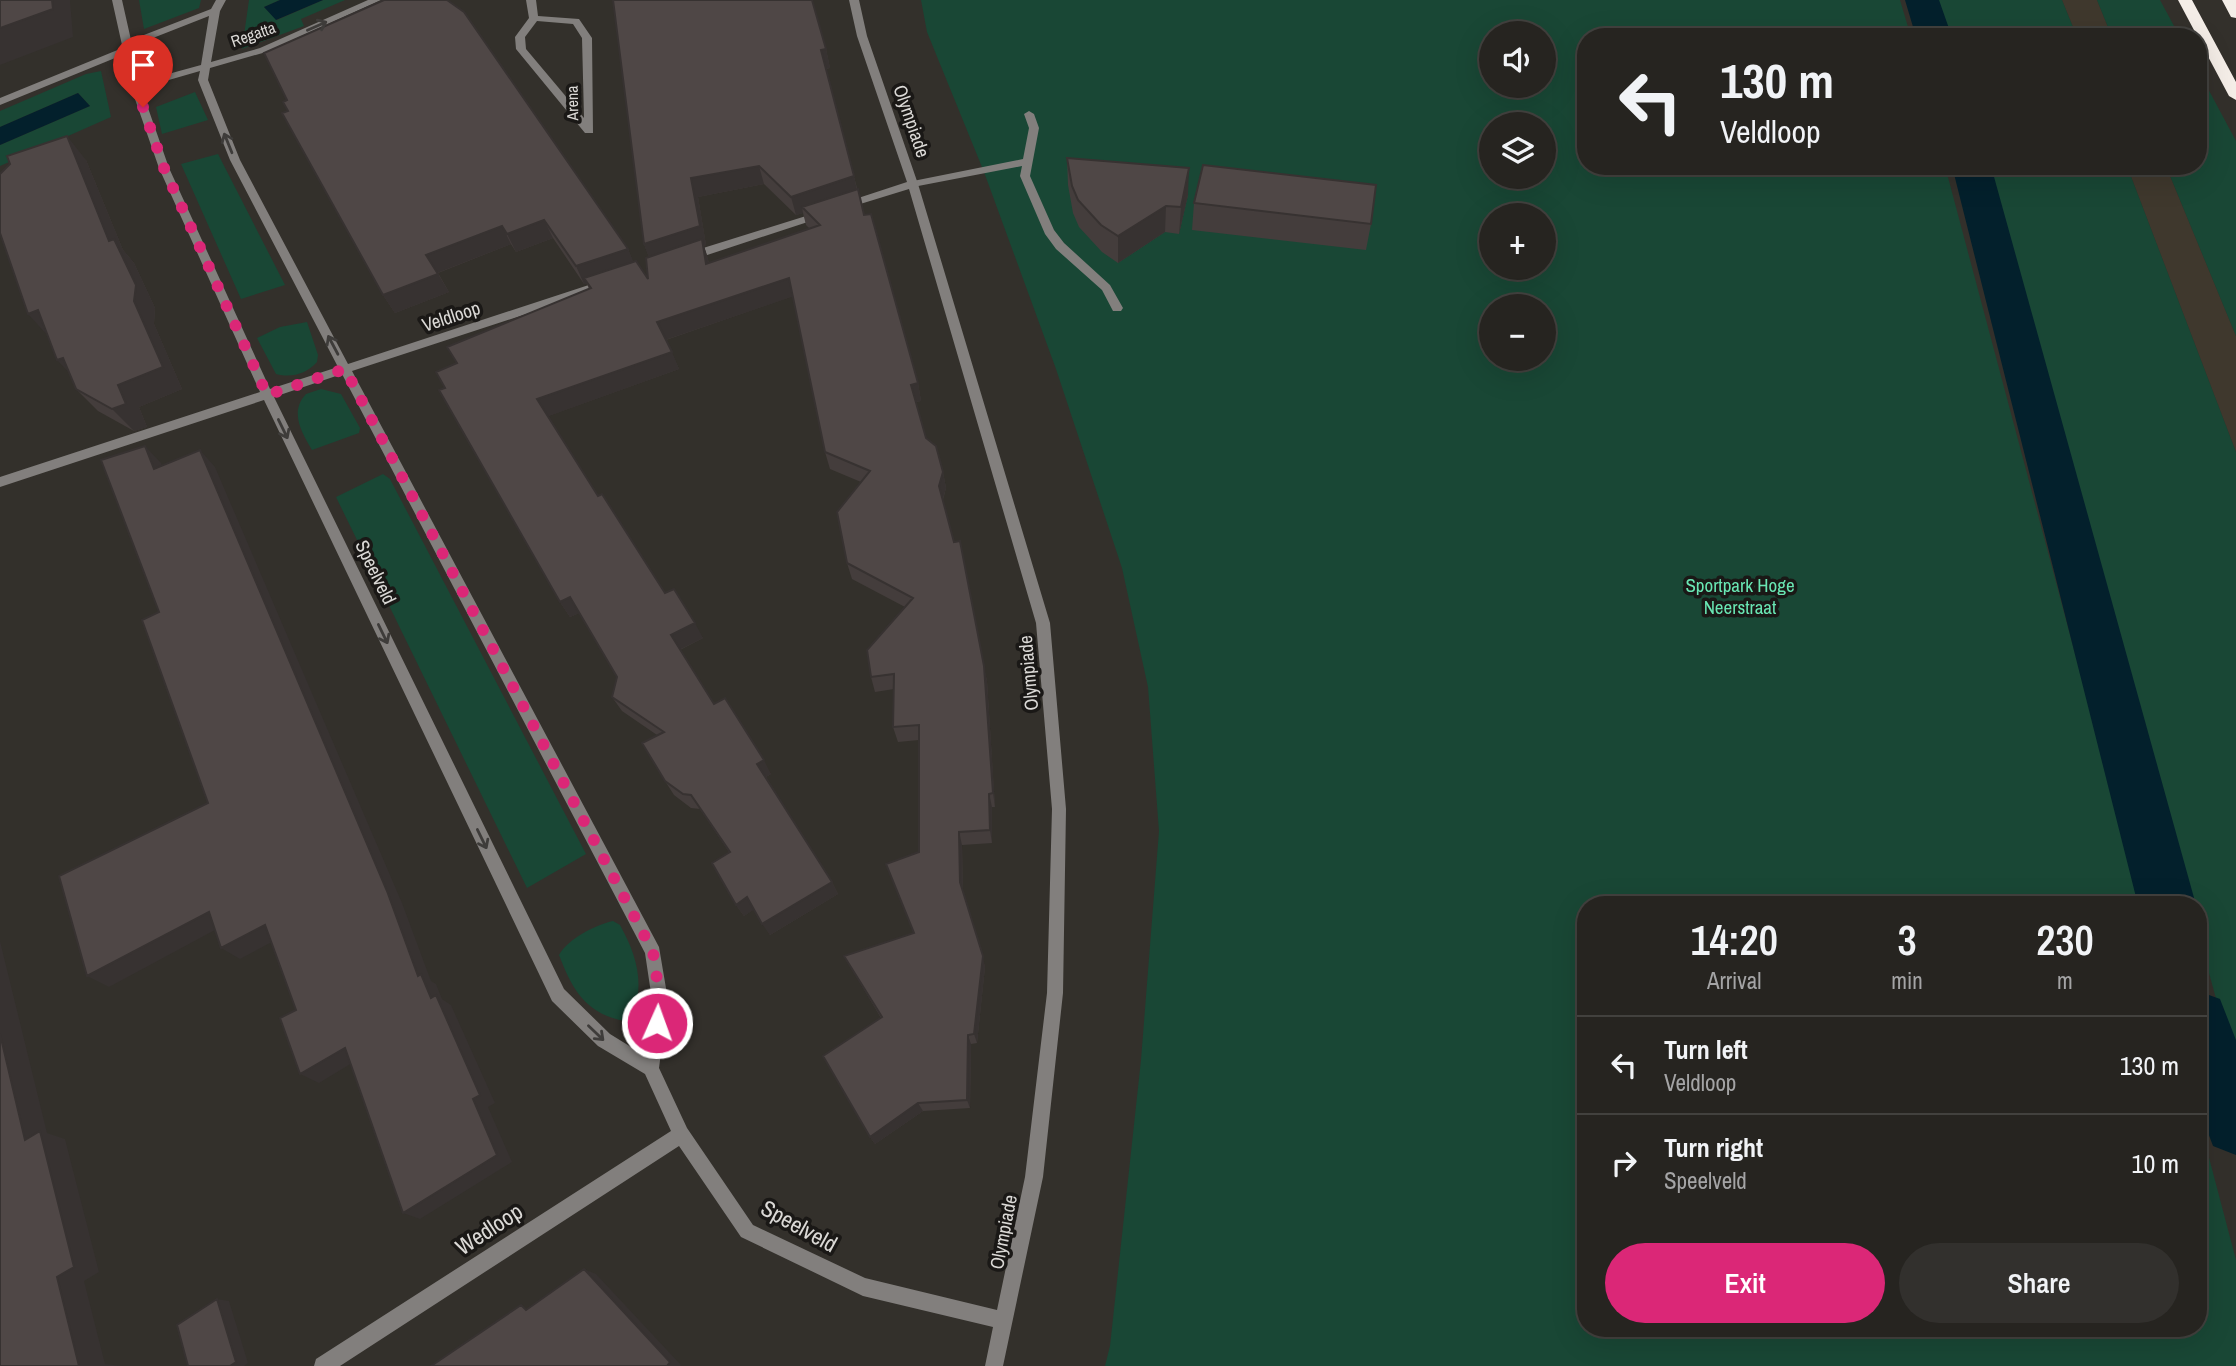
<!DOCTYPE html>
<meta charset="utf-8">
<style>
:root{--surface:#262420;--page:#32302d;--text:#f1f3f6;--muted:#a4a4a5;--line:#42413e;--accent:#db2777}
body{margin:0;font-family:"Archivo Narrow",sans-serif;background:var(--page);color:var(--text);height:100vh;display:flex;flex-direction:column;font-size:26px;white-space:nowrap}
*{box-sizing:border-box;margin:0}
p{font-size:23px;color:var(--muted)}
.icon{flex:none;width:38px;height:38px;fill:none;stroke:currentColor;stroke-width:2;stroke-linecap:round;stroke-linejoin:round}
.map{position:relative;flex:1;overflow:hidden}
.sheet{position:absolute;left:1577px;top:896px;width:630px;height:441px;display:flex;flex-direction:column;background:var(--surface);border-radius:28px;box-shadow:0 7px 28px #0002,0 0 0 2px var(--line)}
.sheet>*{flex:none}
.banner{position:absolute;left:1577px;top:28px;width:630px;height:147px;border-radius:28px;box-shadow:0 7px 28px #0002,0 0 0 2px var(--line);background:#262420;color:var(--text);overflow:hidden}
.fabs{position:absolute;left:1479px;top:21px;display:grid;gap:14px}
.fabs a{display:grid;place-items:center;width:77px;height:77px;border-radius:50%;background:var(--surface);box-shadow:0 7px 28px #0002,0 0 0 2px var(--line);font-size:35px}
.pin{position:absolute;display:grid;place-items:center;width:60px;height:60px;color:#fff;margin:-72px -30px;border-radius:50% 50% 50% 0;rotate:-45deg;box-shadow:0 0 7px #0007}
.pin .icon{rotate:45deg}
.me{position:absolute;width:77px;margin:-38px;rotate:2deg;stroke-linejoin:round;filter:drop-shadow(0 0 5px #0008)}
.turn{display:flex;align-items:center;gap:24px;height:147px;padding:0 28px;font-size:32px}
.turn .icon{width:91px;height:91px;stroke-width:2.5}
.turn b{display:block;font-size:49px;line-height:60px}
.eta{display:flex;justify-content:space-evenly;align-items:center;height:119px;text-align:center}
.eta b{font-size:42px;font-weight:600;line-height:49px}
.button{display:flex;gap:14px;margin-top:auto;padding:14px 28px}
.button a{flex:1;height:80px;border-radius:42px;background:var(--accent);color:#fff;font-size:28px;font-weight:600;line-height:80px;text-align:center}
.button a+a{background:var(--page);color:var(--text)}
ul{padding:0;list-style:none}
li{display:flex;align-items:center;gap:21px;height:98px;padding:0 28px;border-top:2px solid var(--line)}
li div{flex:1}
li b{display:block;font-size:26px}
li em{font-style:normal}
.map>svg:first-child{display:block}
.built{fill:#3f382d}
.green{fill:#194735;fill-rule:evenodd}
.water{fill:#03202c}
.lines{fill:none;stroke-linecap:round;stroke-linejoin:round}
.canal{fill:#03202c;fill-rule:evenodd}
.lane{fill:#827f7d;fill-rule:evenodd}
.street{fill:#827f7d;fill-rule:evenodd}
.highway{fill:#f4ede7;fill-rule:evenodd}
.wall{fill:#443d3c;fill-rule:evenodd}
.shaded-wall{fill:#373231}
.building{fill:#4f4746;stroke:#373231;stroke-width:2}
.oneway{stroke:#3e3c3a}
.route{stroke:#db2777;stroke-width:12;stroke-dasharray:0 21.6}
.labels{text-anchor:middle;stroke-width:7;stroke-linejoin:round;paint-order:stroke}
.far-street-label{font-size:16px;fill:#dbd9d6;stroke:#1a1816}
.street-label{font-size:19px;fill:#dbd9d6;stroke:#1a1816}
.park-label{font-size:19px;fill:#69e6b3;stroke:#1a1816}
.near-street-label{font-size:23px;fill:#dbd9d6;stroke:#1a1816}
</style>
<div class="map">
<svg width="2236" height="1366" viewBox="0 0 2236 1366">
<rect width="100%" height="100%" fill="#33302b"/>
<path class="built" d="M2062 0H2097L2112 37H2077Z
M2127 166H2166L2236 336V452Z"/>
<path class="green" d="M139 0H201L199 8 144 29Z
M249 0H280L264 7 277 20 323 0H345L301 19 304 26 242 49Z
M921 0H1900L1911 37H1586V166H1945L2142 905H1586V1328H2198V1116L2236 1260V1366H1105L1110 1346 1141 1060 1159 831 1148 687 1122 568 1056 369 984 172 927 32ZM1491 33H1544V86H1491ZM1491 124H1544V177H1491ZM1491 215H1544V268H1491ZM1491 306H1544V359H1491Z
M1938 0H2062L2077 37H1951Z
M2097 0H2160L2180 37H2112Z
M2198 70 2236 141V336L2166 166H2198Z
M101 71 111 117 0 166V145L90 106 78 93 0 127V111L86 74Z
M195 92 208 120 162 134 156 107Z
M218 154 285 285 241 299 181 164Z
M1987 166H2127L2236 452V1071L2198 933V905H2190Z
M307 322 318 355 317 362C306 374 292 378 276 374L257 338 280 327Z
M321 389 341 394 360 428 359 433 312 450C302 433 289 412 306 394Z
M383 474 390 479 586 854 527 888 336 497Z
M613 921 620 925C636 954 645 982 633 1015L624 1021C585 1013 572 989 559 955 568 939 595 925 613 921Z"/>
<path class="water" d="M280 0H323L276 20 264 7Z
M78 93 90 106 0 145V127Z"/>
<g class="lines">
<path class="canal" d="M1905 0H1939L1952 37H1916Z
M1952 166H1991L2196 905H2138Z
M2198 991 2220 999 2236 1040V1155L2213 1146 2198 1106Z"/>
<path class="lane" d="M1029 111 1034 114 1039 128 1030 176 1054 230 1064 243 1110 285 1123 308 1121 311H1113L1102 290 1056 249 1045 234 1020 176 1022 166 913 187 908 184 913 181 1023 159 1029 128 1024 114Z"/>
<path class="street" d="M112 0H122L131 40 211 9 216 0H226L220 11 211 62 260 48 368 0H381L266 52 210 68 208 80 240 160 348 364 601 281H609V287L352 371 659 947 668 1000 659 1068 687 1128 753 1225 865 1278 997 1310 1025 1177 1047 993 1052 809 1036 623 909 189 844 209 839 206 840 204 907 182 857 36 849 0H859L867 36 918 184 1050 623 1066 809 1063 993 1043 1177 1003 1366H985L993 1327 863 1296 741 1237 679 1146 340 1366H314L316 1359 671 1131 645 1074 598 1046 552 1001 264 400 0 487V477L260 392 159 168 120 56 0 105V98L120 49 122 45ZM209 16 201 65 139 82 128 51 130 47ZM200 71 198 80 230 160 338 367 270 389 169 168 141 88ZM342 374 645 953 652 1000 644 1055 610 1034 564 989 274 397Z
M526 0H536L538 16 579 19 592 38 593 133H585L516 49 515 37 529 18ZM537 21 573 24 582 38 584 118 526 49 525 37Z
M822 211 826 212V216L692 260 688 261 682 257 684 254Z"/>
<path class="highway" d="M2178 0H2192L2236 82V100L2229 96Z
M2222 0H2236V18L2231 17Z"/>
</g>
<path class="wall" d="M826 49 830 68 826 69 864 215 918 383 921 401 916 402 926 438 943 472 946 488 943 500 987 681 995 807H992V843L962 845 963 893 985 967 977 1043 971 1044 970 1108 923 1111 875 1144 870 1137 881 1018 844 956 914 933 919 852V740L898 742 893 727 894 689 875 692 871 677 905 607 852 579 847 563 861 482 830 469 825 452 793 296 666 340 679 369 548 416 598 496 665 593 703 638 680 650 714 704 771 774 766 777 832 882 838 894 770 935 754 909 744 916 736 905 729 852 700 809 691 808 674 795 665 781 657 735 622 711 612 697 617 677 579 613 570 617 560 602 445 388 457 363 589 289 587 284H584L553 238 516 252 511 244 438 273 449 292 395 313 383 295 282 113 628 249 633 262 648 279 649 257 644 244ZM764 184 796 215 803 213 806 225 810 229 709 263 704 246 706 245 698 197Z
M1067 158 1188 195 1179 234 1165 232 1118 263 1102 252 1079 227 1073 213 1068 185Z
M86 160 123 250 134 263 155 308 154 324 182 389 139 407 147 427 134 431 98 411 76 389 70 373Z
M1194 203 1371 224 1366 250 1192 230Z"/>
<path class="shaded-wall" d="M52 0H70L73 37 0 65V28Z
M826 49 830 68 825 69 821 50Z
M67 136 86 160 123 250 134 263 155 308 154 324 182 389 139 407 147 427 134 431 112 409 109 241Z
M759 166 764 184 698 197 706 245 704 246 708 258 712 282 651 263 644 244 691 178Z
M1189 168 1188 195 1179 234 1181 207Z
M854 176 858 195 802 207 803 213 796 215 791 197Z
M1166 206 1165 232 1118 263V236Z
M544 220 553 238 516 252 507 234Z
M502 226 511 244 437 273 426 255Z
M628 249 636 268 584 278 587 284H584L576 266Z
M438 274 449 292 395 313 383 295Z
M789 278 794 296 665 340 657 322Z
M38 310 49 337 28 314Z
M672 352 679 369 546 417 537 399Z
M63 358 79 383 57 360Z
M918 383 921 401 915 402 911 385Z
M145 446 161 463 170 485 154 469Z
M200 450 215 467 402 903 431 981 436 984 442 999 451 1005 495 1103 488 1107 512 1162 420 1219 403 1213 431 998 418 976Z
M943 472 946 488 942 502 939 486Z
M570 597 580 613 570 617 560 602Z
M695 623 703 638 679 650 671 635Z
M984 666 987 681 995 807 993 793Z
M764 760 771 774 764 778 757 764Z
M989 794 992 807V843L990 830Z
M959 832 962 845 963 894 960 882Z
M832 882 838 894 770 935 762 924Z
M747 897 755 909 744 916 736 905Z
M209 912 228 923 109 987 87 976Z
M265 925 283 936 240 959 221 948Z
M0 941 47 1133 65 1139 99 1272 84 1281 105 1364 123 1366H79L0 1034Z
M983 956 985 967 977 1043 974 1034Z
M968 1035 971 1044 970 1108 967 1100Z
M345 1048 362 1057 319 1083 300 1074Z
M918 1103 923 1111 875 1144 870 1137Z
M584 1269 596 1274 681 1365 680 1366H667Z
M217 1299 229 1301 248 1363 244 1366H230Z"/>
<path class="building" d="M0 0H52L53 9 0 28Z
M384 0H447L464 12 628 249 576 266 544 220 507 234 502 226 426 255 438 274 383 295 282 113 288 111 283 102 287 100 264 53Z
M613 0H812L826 49 821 50 854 176 791 197 759 166 691 178 700 226 644 244Z
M67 136 109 241 114 239 136 285 134 301 163 367 118 385 126 404 112 409 76 389 63 358 57 360 38 310 28 314 0 233V174L10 164 7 156Z
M1067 158 1189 168 1181 207 1166 206 1118 236 1101 225 1078 200 1072 186Z
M1203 165 1376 185 1371 224 1194 203Z
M858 189 864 215 871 214 918 383 911 385 926 438 936 446 943 472 939 486 954 542 960 541 984 666 993 793 989 794 990 830 959 832 960 882 983 956 974 1034 968 1035 967 1100 918 1103 870 1137 823 1056 882 1017 844 956 914 933 886 864 919 852V725L893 727 894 674 871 677 867 650 913 598 847 563 837 512 870 471 825 452 789 278 657 322 672 352 537 399 598 496 602 494 665 593 674 589 695 623 671 635 714 704 725 698 764 760 757 764 832 882 762 924 747 897 736 905 712 863 730 852 691 795 683 794 665 781 642 743 664 732 612 697 617 677 570 597 560 602 439 390 445 388 436 372 457 363 447 347 591 288 584 278 636 261 648 279 646 258 702 239 706 264 820 225 802 207Z
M145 446 154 469 200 450 387 891 418 976 421 974 431 998 436 995 480 1095 473 1099 497 1155 403 1213 345 1048 300 1074 280 1018 296 1010 265 925 221 948 209 912 87 976 59 876 208 803 142 620 159 612 101 460Z
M0 1034 25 1140 40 1131 74 1267 57 1277 79 1366H0Z
M584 1269 670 1362 667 1366H431L521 1305 526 1310Z
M217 1299 236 1362 230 1366H188L177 1325Z"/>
<defs><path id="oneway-shaft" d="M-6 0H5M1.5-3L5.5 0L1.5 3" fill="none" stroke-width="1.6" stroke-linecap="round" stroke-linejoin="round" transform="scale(1.75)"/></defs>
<g class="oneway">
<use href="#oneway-shaft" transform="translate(317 26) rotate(-24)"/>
<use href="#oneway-shaft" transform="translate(228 143) rotate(-112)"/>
<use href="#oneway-shaft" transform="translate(333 345) rotate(-118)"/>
<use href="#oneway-shaft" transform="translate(283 429) rotate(64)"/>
<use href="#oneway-shaft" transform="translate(383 634) rotate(64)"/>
<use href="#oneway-shaft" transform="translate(482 839) rotate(64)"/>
<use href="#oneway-shaft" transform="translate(596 1033) rotate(44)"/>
</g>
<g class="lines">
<path class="route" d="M143 107 164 168 267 395 345 369 653 952 660 1000 657 1023"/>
</g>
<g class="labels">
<g class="far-street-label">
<text transform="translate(253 34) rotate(-19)" y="6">Regatta</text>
<text transform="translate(572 103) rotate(-91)" y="6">Arena</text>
</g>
<g class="street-label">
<text transform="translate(912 121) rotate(71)" y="7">Olympiade</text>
<text transform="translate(451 316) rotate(-18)" y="7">Veldloop</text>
<text transform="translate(376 572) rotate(64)" y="7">Speelveld</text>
<text transform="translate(1028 673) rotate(-95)" y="7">Olympiade</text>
<text transform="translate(1003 1232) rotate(-79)" y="7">Olympiade</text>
</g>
<g class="park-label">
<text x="1740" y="592">Sportpark Hoge<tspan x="1740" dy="22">Neerstraat</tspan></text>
</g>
<g class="near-street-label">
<text transform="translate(799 1226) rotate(29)" y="8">Speelveld</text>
<text transform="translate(489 1229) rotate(-33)" y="8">Wedloop</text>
</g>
</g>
</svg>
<div class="fabs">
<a><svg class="icon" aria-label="sound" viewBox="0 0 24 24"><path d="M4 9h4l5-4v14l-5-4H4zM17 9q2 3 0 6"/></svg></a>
<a><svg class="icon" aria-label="layers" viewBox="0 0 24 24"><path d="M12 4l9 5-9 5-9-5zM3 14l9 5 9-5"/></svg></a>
<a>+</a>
<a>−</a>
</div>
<div class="pin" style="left:143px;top:107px;background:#d93025"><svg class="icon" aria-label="arrive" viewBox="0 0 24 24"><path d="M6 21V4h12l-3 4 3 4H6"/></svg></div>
<svg class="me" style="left:657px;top:1023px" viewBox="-20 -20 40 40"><circle r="17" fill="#db2777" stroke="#fff" stroke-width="3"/><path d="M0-11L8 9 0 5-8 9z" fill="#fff"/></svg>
<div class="banner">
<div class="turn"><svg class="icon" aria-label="left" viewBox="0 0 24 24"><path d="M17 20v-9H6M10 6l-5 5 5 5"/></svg><div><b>130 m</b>Veldloop</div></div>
</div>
<section class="sheet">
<div class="eta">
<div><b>14:20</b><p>Arrival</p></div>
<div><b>3</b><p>min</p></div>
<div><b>230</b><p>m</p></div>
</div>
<ul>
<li><svg class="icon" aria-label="left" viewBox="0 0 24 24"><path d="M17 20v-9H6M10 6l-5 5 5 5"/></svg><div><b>Turn left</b><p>Veldloop</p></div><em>130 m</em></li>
<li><svg class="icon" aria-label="right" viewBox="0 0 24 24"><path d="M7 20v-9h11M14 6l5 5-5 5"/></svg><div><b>Turn right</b><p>Speelveld</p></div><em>10 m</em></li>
</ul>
<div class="button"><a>Exit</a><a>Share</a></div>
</section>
</div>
